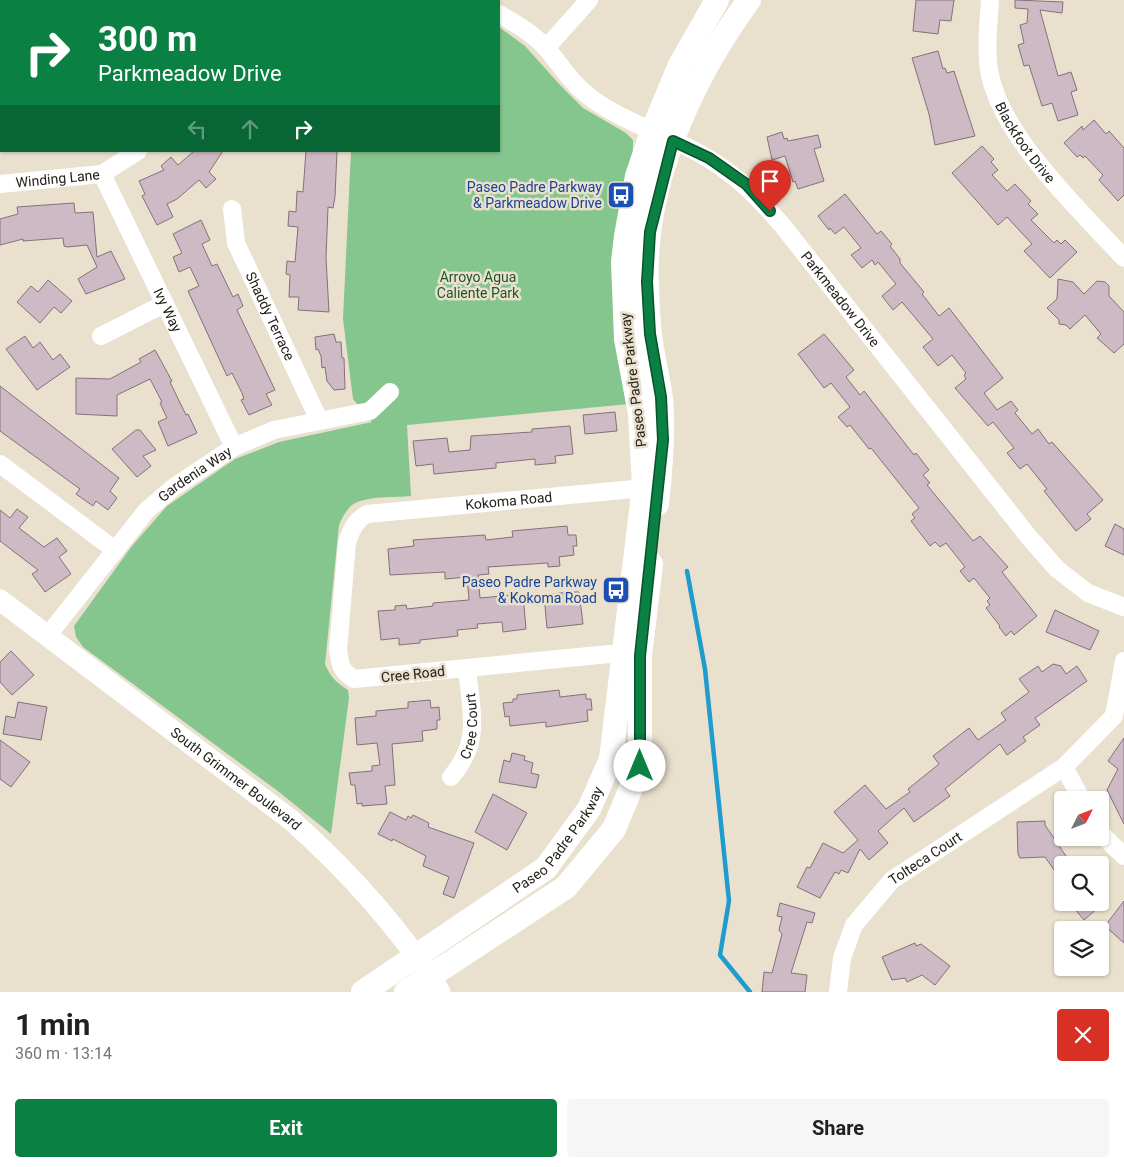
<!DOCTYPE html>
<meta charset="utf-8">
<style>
:root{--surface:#fff;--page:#f6f6f6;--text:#202124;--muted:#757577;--accent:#0b8043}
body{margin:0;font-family:Roboto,sans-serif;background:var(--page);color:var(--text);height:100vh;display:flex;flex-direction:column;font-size:19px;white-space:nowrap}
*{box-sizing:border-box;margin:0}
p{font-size:16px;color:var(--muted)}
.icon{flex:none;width:28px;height:28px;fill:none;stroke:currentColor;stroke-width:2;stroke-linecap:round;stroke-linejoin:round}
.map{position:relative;height:992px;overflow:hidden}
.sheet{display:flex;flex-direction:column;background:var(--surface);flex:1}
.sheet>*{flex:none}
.hud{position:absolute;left:0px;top:0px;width:500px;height:152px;box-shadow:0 1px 4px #0004;background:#0b8043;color:#fff;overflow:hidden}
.needle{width:32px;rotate:48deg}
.controls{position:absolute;left:1054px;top:791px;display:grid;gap:10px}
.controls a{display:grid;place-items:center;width:55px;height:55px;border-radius:5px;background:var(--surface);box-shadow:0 1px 4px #0004;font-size:25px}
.pin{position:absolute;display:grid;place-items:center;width:42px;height:42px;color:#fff;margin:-51px -21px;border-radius:50% 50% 50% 0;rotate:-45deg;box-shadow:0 0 5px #0007}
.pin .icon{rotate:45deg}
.me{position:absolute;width:55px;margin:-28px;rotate:0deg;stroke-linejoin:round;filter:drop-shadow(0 0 4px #0008)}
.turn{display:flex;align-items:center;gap:18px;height:105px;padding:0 15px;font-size:22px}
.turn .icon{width:65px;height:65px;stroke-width:2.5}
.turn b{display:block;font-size:35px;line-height:42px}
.lanes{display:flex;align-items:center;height:48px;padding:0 15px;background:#0003;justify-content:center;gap:25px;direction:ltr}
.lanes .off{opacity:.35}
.round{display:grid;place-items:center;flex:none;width:52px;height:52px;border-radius:5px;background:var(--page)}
.head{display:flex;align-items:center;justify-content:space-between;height:85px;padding:0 15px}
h1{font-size:30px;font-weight:700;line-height:38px}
.action{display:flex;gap:10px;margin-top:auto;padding:10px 15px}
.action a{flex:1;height:58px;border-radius:5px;background:var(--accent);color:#fff;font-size:20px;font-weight:700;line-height:58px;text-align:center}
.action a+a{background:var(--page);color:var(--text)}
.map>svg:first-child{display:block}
.green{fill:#85c58e}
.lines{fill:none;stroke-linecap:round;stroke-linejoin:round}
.stream{stroke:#1f9bcc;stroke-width:4.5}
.building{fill:#cebac4;stroke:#83717a}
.minor{stroke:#fff;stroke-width:18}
.tertiary{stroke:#fff;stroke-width:21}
.secondary{stroke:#fff;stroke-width:24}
.route-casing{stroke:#07532c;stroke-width:12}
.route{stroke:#0b8043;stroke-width:9}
.labels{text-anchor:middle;stroke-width:5;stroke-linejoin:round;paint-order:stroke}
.street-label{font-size:14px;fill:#24211a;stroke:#eae0ce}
.transit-label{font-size:14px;fill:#164399;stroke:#eae0ce;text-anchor:end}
.park-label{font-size:14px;fill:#1e562b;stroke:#eae0ce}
</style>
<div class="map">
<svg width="1124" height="992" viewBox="0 0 1124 992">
<rect width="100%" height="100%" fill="#eae0ce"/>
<path class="green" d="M499 27 525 46 560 85 583 108 626 133 633 140 629 404 407 425 411 496C394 498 367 495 352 505 346 510 342 518 339 525L325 664C330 677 337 683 348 690L349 698 331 834 279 792 83 647 76 637 74 626 132 546 167 506 235 459 279 442 372 422 353 399 343 319 351 151H499Z"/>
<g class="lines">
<path class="stream" d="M687 571 705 669 729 901 720 955 750 992"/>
</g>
<path class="building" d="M916 0H954L951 21 940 20 938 34 913 31Z
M1015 0 1063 2 1062 13 1040 10 1058 76 1071 72 1077 90 1071 92 1078 115 1058 121 1052 103 1042 106 1029 65 1024 66 1018 45 1024 43 1020 25 1027 23 1028 9 1015 8Z
M938 51 943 69 945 68 947 73 954 71 975 136 935 145 929 114 912 58Z
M1094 120 1106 134 1109 131 1124 148V195L1118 201 1099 180 1103 175 1085 156 1083 158 1080 155 1077 157 1064 143 1082 126 1083 130Z
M782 132 784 139 787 138 788 141 818 135 821 147 814 149 824 181 798 189 795 181 793 182 785 156 772 160 767 137Z
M982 146 994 159 991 162 998 170 992 175 1007 191 1015 184 1031 201 1028 204 1038 214 1031 220 1054 243 1057 240 1061 244 1065 240 1077 252 1050 278 1024 251 1032 244 1007 217 998 225 952 173Z
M194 151H223L209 172 216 179 206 188 199 180 177 199 167 204 173 217 157 225 142 196 145 194 139 181 164 170 161 166 171 157 178 165Z
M306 151H337L335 197 333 208 328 207 326 258 329 312 298 310 299 297H289L290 275 286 274 287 261 295 262 298 227 288 226 289 211 296 212 297 191 303 192Z
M845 194 877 234 881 231 892 244 890 246 900 259V263L924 292 922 294 939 316 949 308 1003 378 984 393 997 410 1011 401 1018 410 1015 413 1032 434 1038 429 1049 444 1052 442 1103 500 1087 514 1091 519 1076 531 1044 491 1047 489 1027 464 1020 469 1007 453 1014 448 993 422 988 426 955 388 966 379 964 375 966 373 952 355 938 366 923 347 933 339 902 302 893 310 882 296 896 284 878 262 875 265 872 260 862 268 851 255 861 248 844 227 835 234 830 228 829 230 818 216Z
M74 203 75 213 93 212 97 257 111 251 125 279 86 294 78 279 97 267 87 245 67 247 64 246 63 238 23 241V239L0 245V219L18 214 17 207Z
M201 220 210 240 202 244 212 266 217 264 233 297 238 294 243 306 237 310 275 390 266 394 272 405 249 415 241 400 244 399 242 393 232 373 227 376 188 291 199 286 190 267 179 272 173 257 182 253 173 234Z
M1058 279 1073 282 1084 294 1097 281 1105 282 1109 286V296L1124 312V344L1114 353 1097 338 1101 334 1085 315 1070 329 1066 325 1059 324V320L1047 308 1057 299Z
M48 280 72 301 61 313 54 307 40 323 17 302 31 286 38 292Z
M334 334 336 342H341L342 358H344L345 389 334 390 327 381 325 367 322 368 321 356 318 349 316 350 315 337Z
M824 334 854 370 846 377 860 395 864 391 914 455 916 453 929 470 923 475 930 483 927 485 973 541 980 536 1008 567 1002 572 1037 616 1014 635 1011 631 1006 636 999 627 1000 626 986 608 990 605 987 601 990 598 974 578 969 582 960 571 965 567 946 543 940 547 935 542 930 546 911 521 915 518 912 514 919 508 871 448 869 449 850 425 847 427 838 417 850 407 831 383 824 388 798 354Z
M25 336 33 348 40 342 53 360 60 354 70 367 37 390 6 349Z
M155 350 172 381 170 382 186 415 188 414 197 433 168 446 158 422 167 418 160 403 162 402 150 379 117 395V416L76 414V378L110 379 141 362 139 359Z
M0 386 119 478 110 491 117 498 108 510 96 501 93 506 76 494 80 489 0 431Z
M615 412 617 431 585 434 583 415Z
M570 426 573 454 555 456 556 463 535 465V459L496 463V468L434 474 433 464 416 466 413 441 447 438 449 452 470 450 471 436 532 432V429Z
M136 430H140L156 450 143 456 151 466 137 477 112 449Z
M17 509 28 517 19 528 44 547 57 538 67 551 59 557 71 574 45 592 32 574 38 570 0 541V510L10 518Z
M1115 524 1124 529V555L1105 546Z
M567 526 568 535H576L577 546H573L574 555 559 557 560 566 548 567V563L488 567 489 574 478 575 480 598 523 594 526 629 503 632 502 622 477 624 478 628 457 630 458 636 420 640V643L399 645V638L381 640 378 611 395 610V606L406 605 407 609 433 606V603L469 600 467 577 445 579V572L390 575 388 549 414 546 413 540 485 535 486 540 513 537 512 531Z
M569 592H579L583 624 547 628 544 595Z
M1055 610 1099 631 1090 650 1046 632Z
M11 651 34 675 12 695 0 682V662Z
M1053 664 1061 666 1066 674 1077 666 1087 681 1035 718 1040 725 1023 737 1026 741 1007 755 1000 744 945 789 950 796 914 822 904 808 878 831 888 843 869 860 860 849 848 873 841 870 839 874 835 872 820 898 797 887 807 867 810 868 823 843 843 853 858 840 834 812 865 785 886 809 910 792 908 789 939 764 933 756 969 728 978 740 1006 720 1001 713 1029 692 1019 679 1038 666 1042 672Z
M559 690 560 697 586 694V699H591L592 710H587L588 721 546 727V722L510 726 509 716 505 717 503 703 513 702V699H517V695Z
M430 700 431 708 439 707 440 720H437V729L422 731 423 741 392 744 395 785 385 786 387 804 362 806V803L357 804 355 785H351L349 773 372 771V766L380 765 377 743 357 745 355 718 376 716V711L408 708V702Z
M18 702 47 707 41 740 3 734 6 716 15 718Z
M1124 738V824L1107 790 1118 769 1108 761Z
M0 740 30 762 11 787 0 779Z
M512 753 525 756 524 760 533 763 531 773 539 775 536 788 499 782 504 760 510 762Z
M493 794 527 813 507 850 475 832Z
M390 812 406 820 408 816 411 818 413 815 429 823 428 827 474 843 454 898 443 894 449 877 423 866 426 856 393 839 392 841 378 834Z
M1045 821V825L1068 859 1062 863V881L1045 857 1020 858 1018 854 1017 822Z
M1124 901V943L1105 926Z
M1069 902H1105L1084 920Z
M780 903 815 913 812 923 807 922 791 973 807 975 805 992H762L764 972 772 973 782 934 779 930 782 917 777 916Z
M915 943 916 946 921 944 950 966 935 985 922 975 907 982 905 978 892 980 882 957Z"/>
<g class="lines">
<g class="minor">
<path d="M78 0V1"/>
<path d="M456 0 461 1"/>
<path id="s1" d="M990 0C989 20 986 41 988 61 992 129 1079 209 1124 258"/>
<path d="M300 1 322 0"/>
<path id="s2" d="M499 14C516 24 534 34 548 50 561 66 573 85 591 98 626 124 672 136 709 159 740 178 758 198 782 225L1028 536 1057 569 1088 593 1124 607"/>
<path d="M0 23H1"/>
<path d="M546 48 589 0"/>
<path id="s3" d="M102 174 234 447"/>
<path id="s4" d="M0 184 102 174 138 151"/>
<path id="s5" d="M232 209 236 243 319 420"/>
<path d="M101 336 164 304"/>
<path d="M0 464 115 550"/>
<path id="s6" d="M49 634 147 510 174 487 234 447 274 430 370 411 390 392"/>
<path id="s7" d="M636 656 609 654 354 679C341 671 340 665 338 650L347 543C351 530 355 521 367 514L656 487"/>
<path d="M1064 767 1082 800"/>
<path id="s8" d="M451 777C482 741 471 712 467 668"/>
<path d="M1100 833 1124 856"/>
<path id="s9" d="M838 992 842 958 854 925 892 880 1064 767 1114 716 1124 661"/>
</g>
<path class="tertiary" id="s10" d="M0 600 291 820C348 871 399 926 440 992"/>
<g class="secondary">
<path d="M657 504C661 468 664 433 661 398 658 376 652 355 650 334 648 318 647 301 647 285 642 185 692 78 749 0"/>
<path id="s11" d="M363 992 546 868 589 809 611 759 644 486 640 414 626 339 623 262 626 236 637 176 652 132 679 67 717 0"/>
<path d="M406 992 566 887 614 829 640 766V656L651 564"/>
</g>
</g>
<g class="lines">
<g class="route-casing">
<path id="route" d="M640 766V656L663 440 661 397 650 334 647 282 650 232 673 141 709 158 746 184 770 211"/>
</g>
<use href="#route" class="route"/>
</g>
<defs>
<g id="bus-square" transform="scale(1.4375)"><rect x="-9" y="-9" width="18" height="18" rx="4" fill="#1a4fb4" stroke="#eae0ce"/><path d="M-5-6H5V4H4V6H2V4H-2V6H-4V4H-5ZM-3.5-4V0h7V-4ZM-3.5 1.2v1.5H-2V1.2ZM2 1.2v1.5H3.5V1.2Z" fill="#fff"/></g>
</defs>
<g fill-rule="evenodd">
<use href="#bus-square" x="621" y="195"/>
<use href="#bus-square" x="616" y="590"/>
</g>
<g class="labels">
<g class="street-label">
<text dy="5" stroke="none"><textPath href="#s1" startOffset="152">Blackfoot Drive</textPath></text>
<text dy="5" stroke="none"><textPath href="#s4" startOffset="58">Winding Lane</textPath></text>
<text dy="5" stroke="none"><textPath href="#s2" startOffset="452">Parkmeadow Drive</textPath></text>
<text dy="5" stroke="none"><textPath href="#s3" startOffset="151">Ivy Way</textPath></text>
<text dy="5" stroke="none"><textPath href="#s5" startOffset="115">Shaddy Terrace</textPath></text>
<text transform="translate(633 380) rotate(-97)" y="5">Paseo Padre Parkway</text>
<text dy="5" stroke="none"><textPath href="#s6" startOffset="218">Gardenia Way</textPath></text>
<text dy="5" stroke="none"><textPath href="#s7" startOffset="604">Kokoma Road</textPath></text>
<text transform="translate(413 674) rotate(-6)" y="5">Cree Road</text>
<text dy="5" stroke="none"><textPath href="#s8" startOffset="56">Cree Court</textPath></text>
<text dy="5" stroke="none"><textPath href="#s10" startOffset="296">South Grimmer Boulevard</textPath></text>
<text dy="5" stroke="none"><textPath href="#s11" startOffset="250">Paseo Padre Parkway</textPath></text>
<text dy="5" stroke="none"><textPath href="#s9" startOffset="168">Tolteca Court</textPath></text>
</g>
<g class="transit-label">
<text x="602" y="192">Paseo Padre Parkway<tspan x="602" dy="16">&amp; Parkmeadow Drive</tspan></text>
<text x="597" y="587">Paseo Padre Parkway<tspan x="597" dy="16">&amp; Kokoma Road</tspan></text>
</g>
<g class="park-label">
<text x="478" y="282">Arroyo Agua<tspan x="478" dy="16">Caliente Park</tspan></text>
</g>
</g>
</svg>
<div class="controls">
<a><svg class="needle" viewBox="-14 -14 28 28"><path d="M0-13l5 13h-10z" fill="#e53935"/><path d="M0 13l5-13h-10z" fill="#757577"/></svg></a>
<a><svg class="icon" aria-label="search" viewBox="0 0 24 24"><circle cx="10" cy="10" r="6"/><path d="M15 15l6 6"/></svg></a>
<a><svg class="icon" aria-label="layers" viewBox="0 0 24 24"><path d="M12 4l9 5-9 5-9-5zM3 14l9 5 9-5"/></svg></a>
</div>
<div class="pin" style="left:770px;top:211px;background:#d93025"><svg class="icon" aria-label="arrive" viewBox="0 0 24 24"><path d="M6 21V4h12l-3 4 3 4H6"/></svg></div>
<svg class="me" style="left:640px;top:766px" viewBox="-20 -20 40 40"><circle r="19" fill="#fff"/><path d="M0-13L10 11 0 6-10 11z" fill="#0b8043"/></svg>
<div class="hud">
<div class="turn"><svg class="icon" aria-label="right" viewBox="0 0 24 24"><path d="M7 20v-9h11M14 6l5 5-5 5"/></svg><div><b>300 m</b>Parkmeadow Drive</div></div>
<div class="lanes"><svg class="icon off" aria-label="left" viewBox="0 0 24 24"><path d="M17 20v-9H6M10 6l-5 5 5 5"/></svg><svg class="icon off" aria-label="ahead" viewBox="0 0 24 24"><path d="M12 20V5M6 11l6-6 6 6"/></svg><svg class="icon" aria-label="right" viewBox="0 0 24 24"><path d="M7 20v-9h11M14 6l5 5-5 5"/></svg></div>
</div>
</div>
<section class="sheet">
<div class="head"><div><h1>1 min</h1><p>360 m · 13:14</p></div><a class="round" style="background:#d93025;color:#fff"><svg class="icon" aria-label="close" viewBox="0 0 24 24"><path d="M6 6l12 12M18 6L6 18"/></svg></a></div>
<div class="action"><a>Exit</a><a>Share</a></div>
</section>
